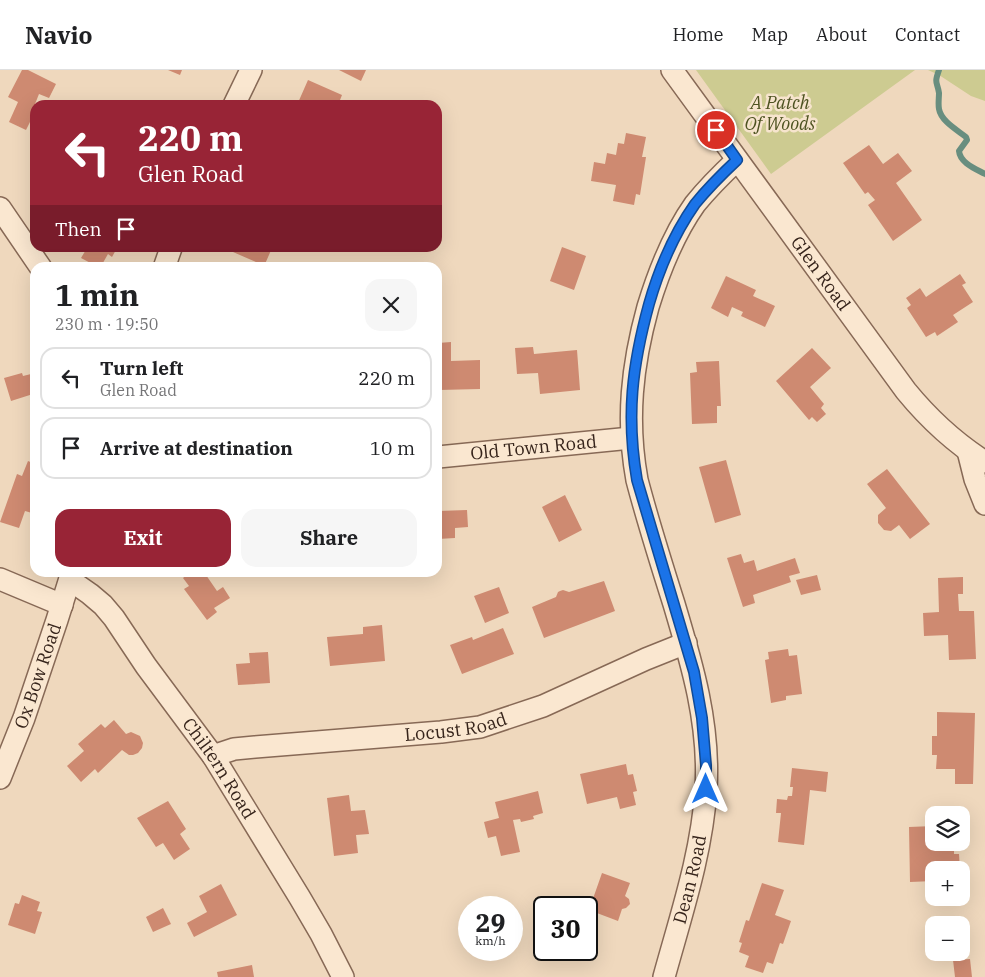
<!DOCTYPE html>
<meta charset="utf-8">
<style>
:root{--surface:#fff;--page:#f6f6f6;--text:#202124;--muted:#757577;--line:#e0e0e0;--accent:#982436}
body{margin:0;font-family:"IBM Plex Serif",serif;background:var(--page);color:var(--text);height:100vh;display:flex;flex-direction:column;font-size:19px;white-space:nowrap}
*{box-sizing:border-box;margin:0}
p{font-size:16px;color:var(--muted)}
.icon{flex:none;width:28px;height:28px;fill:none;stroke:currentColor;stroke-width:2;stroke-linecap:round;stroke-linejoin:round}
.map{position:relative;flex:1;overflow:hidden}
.side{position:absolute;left:30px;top:192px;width:412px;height:315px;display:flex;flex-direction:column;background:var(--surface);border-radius:15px;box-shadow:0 5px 20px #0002}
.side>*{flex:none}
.hud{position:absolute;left:30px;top:30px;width:412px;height:152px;border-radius:15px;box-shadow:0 5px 20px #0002;background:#982436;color:#fff;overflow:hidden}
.buttons{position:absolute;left:925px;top:736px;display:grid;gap:10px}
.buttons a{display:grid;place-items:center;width:45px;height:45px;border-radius:10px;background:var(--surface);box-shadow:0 5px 20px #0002;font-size:25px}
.speed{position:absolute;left:458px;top:826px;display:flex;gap:10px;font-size:25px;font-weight:700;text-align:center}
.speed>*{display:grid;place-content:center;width:65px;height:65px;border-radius:50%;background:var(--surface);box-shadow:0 5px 20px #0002;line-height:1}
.speed small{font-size:12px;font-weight:400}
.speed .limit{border:2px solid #111;border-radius:8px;background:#fff;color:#111}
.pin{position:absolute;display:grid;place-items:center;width:42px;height:42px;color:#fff;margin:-21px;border:2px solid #fff;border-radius:50%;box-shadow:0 1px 5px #0007}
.me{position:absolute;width:55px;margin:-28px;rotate:0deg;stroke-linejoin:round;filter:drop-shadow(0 0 4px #0008)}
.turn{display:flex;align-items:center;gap:18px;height:105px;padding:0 25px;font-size:22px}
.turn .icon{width:65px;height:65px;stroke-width:2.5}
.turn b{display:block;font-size:35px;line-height:42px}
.then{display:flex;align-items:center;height:48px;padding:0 25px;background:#0003;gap:10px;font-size:19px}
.round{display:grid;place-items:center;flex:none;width:52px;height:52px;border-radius:15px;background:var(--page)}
.head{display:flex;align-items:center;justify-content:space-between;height:85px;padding:0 25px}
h1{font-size:30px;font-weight:700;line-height:38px}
.primary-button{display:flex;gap:10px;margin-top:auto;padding:10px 25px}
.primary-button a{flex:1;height:58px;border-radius:15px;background:var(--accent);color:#fff;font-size:20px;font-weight:700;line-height:58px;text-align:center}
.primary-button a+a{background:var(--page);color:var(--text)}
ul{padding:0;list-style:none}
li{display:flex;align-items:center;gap:15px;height:62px;margin:0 10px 8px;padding:0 15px;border:2px solid var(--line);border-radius:15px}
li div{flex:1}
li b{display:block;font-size:19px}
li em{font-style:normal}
header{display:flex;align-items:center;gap:30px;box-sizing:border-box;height:70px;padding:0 25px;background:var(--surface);border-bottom:1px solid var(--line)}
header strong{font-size:24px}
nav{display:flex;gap:28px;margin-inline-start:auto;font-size:18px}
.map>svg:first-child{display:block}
.green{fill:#cdcb91}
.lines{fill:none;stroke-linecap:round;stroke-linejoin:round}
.stream{stroke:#688e7f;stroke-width:6}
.building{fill:#ce8a71}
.minor-casing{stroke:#876956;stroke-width:24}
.minor{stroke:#fae7d0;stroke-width:21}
.route-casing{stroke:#114b97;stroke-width:12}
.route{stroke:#1a73e8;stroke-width:9}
.labels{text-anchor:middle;stroke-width:5;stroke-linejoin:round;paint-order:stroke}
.park-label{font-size:18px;font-style:italic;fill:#4e5321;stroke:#f6e4cd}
.street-label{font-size:18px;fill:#36241b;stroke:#f6e4cd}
</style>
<header>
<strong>Navio</strong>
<nav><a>Home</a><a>Map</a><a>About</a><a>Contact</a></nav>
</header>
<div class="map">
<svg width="985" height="907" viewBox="0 0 985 907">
<rect width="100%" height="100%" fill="#efd8bd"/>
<path class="green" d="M696 0H915L771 104Z
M928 0H985V31L971 26 939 5Z"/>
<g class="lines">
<path class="stream" d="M939 0C934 14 937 11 939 23 939 28 938 34 939 39 941 51 957 60 966 67L967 70 959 81C960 93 976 99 985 104"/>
</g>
<path class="building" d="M22 0H28L56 14 49 28 39 24 35 34V42L26 60 9 52 18 32 8 27Z
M168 0H182L180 5Z
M339 0H366L361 11Z
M308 10 342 25 338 35H297Z
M626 63 646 67 642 87H646L640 125 636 124 634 135 613 131 616 115 591 111 594 92 605 94 607 83 616 85 618 73 624 74Z
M869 75 883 94 898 83 912 101 896 113 922 150 893 171 868 135 875 130 868 122 865 124 843 93Z
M562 177 586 186 574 220 550 211Z
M87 178H117L112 187 108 184 100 198 81 188Z
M235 178H272L265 194 273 198H253L256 192 233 182Z
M960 204 966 213 962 215 973 232 953 245 958 252 937 266 935 262 926 267 907 238 911 235 906 228 920 218 926 227Z
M726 206 756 220 753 226 775 236 765 257 741 246 743 242 732 237 728 247 711 238Z
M451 272V291L480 290V319L439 320V310H438V273Z
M533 277 534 284 577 280 580 320 540 324 538 303 517 304 515 278Z
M812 278 831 298 810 317 824 334 821 338 826 344 817 352 812 347 809 350 776 311Z
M719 291 721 336H717V353L692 354 690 303 697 302 696 292Z
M22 303 23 306 35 303V327L33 324 11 331 4 308Z
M726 390 741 445 715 453 699 397Z
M28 391 35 394V435L32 443 25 441 19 458 0 452 17 404 22 406Z
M887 399 930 454 910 469 899 455 891 461 884 460 878 453V445L886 438 867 414Z
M565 425 582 460 559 472 542 437Z
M467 440 468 457 455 458V468L438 469V441Z
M741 484 744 493 754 490 757 501 795 488 800 503 789 506 791 512 753 525 755 533 743 537 727 488Z
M190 502H200L203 507 206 505 217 521 223 517 230 528 214 538 217 542 207 550 184 519 189 516 183 508Z
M817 505 821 520 801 525 796 510Z
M963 507V524H958L959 541H974L976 589 949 590 948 565 924 566 923 543 939 542 938 508Z
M604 511 615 541 544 568 532 537 556 527 558 522 560 521 563 520 569 522Z
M499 517 509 543 485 553 474 526Z
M382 555 385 591 330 596 327 567 363 564V557Z
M503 558 514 584 462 604 450 575 472 567 473 570Z
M788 579 789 586 797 585 802 624 786 626V630L771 633 765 590 769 589 768 582Z
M268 582 270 613 238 615 236 594 250 593 249 583Z
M937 642 975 643 973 714H955V699H936L937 685H932V666H937Z
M114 650 126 664 131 662 140 666 143 673 142 678 138 683 133 685H129L122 680 98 703 95 699 81 712 67 696 84 681 78 674 101 654 105 658Z
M626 694 628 705 633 704 637 721 633 722 636 735 620 739 617 727 587 734 580 704Z
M792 698 828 702 826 722 810 720 804 775 778 772 781 743H776L777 729 787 730 788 726H792L793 717H790Z
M538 721 543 743 533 746 534 749 521 752 520 749 513 750 520 782 501 786 496 766 488 768 484 752 499 748 495 732Z
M349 725 351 741 365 740 369 764 356 765 358 783 334 786 327 728Z
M168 731 186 759 180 764 190 779 174 790 163 773 156 777 137 748Z
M934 756V772H954V784H959L960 800H934V811L910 812 909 757Z
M602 803 630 813 625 826 629 829 630 834 626 838 622 839 618 851 589 840Z
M762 813 784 820 775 845 791 851 783 874 780 873 773 894 767 892 763 903 745 897 749 886 739 882 742 873 739 872 746 850 749 851Z
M221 814 237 845 194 867 187 853 207 842 199 826Z
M22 825 40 832 37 841 42 842 35 864 8 855 15 833 19 834Z
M163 838 171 854 153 862 146 847Z
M970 889 972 907H955L953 890Z
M252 895 254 907H218L217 902Z"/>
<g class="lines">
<g class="minor-casing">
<g id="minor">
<path id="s1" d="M672 0 906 321C929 349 955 373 985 392"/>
<path d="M234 35 251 0"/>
<path d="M0 138 41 198"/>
<path d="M164 198 171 178"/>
<path d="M968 381 975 409 985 434"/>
<path id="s2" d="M438 387 631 368"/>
<path d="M0 509 62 535"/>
<path id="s3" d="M70 510 90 524 103 535 114 548 146 596 213 686 300 828 321 864 343 907"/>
<path id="s4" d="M213 686 234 679 255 677 441 662 480 657 543 636 646 589 686 573"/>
<path id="s5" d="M0 708 24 648 57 550 72 502"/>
<path id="s6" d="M664 907C681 845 702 783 706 719 710 654 692 594 674 534 661 493 648 452 637 410 626 350 632 295 648 237 659 201 673 165 695 134 708 118 722 104 737 90"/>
</g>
</g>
<use href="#minor" class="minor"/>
</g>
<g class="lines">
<g class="route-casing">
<path id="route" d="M706 719V695L702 648 694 602 637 410C626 346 632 296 649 234 659 199 674 164 695 134 708 118 722 104 737 90L716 60"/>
</g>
<use href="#route" class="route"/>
</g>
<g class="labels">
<g class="park-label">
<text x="780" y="39">A Patch<tspan x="780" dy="21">Of Woods</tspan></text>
</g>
<g class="street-label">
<text dy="6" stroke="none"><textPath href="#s1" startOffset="252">Glen Road</textPath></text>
<text dy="6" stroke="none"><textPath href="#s2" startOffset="96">Old Town Road</textPath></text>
<text dy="6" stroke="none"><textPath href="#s5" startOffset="109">Ox Bow Road</textPath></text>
<text dy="6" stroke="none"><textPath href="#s4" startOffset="245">Locust Road</textPath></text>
<text dy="6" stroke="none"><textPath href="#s3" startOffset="242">Chiltern Road</textPath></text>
<text dy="6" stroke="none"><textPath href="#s6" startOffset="101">Dean Road</textPath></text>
</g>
</g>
</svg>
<div class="buttons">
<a><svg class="icon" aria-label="layers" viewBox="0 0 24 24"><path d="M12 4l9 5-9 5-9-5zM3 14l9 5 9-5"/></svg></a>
<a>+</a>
<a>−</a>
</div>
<div class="speed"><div>29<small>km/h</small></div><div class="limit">30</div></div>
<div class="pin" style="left:716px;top:60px;background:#d93025"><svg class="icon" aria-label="arrive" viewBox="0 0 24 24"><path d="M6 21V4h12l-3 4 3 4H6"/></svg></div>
<svg class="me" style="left:706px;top:719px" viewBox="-20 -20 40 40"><path d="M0-17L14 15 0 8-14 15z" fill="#1a73e8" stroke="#fff" stroke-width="4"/></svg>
<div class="hud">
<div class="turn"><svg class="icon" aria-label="left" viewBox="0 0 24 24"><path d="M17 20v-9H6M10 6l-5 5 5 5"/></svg><div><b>220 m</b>Glen Road</div></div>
<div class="then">Then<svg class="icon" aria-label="arrive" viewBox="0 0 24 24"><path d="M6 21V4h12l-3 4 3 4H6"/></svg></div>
</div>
<section class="side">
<div class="head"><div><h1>1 min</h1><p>230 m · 19:50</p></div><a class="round"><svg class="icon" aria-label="close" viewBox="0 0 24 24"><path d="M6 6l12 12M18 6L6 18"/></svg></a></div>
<ul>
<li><svg class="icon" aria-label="left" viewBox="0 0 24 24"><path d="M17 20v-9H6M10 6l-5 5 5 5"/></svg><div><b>Turn left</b><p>Glen Road</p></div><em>220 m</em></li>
<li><svg class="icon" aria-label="arrive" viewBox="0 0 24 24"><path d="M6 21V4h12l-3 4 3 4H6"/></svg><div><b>Arrive at destination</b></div><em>10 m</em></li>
</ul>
<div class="primary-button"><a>Exit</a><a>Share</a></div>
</section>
</div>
